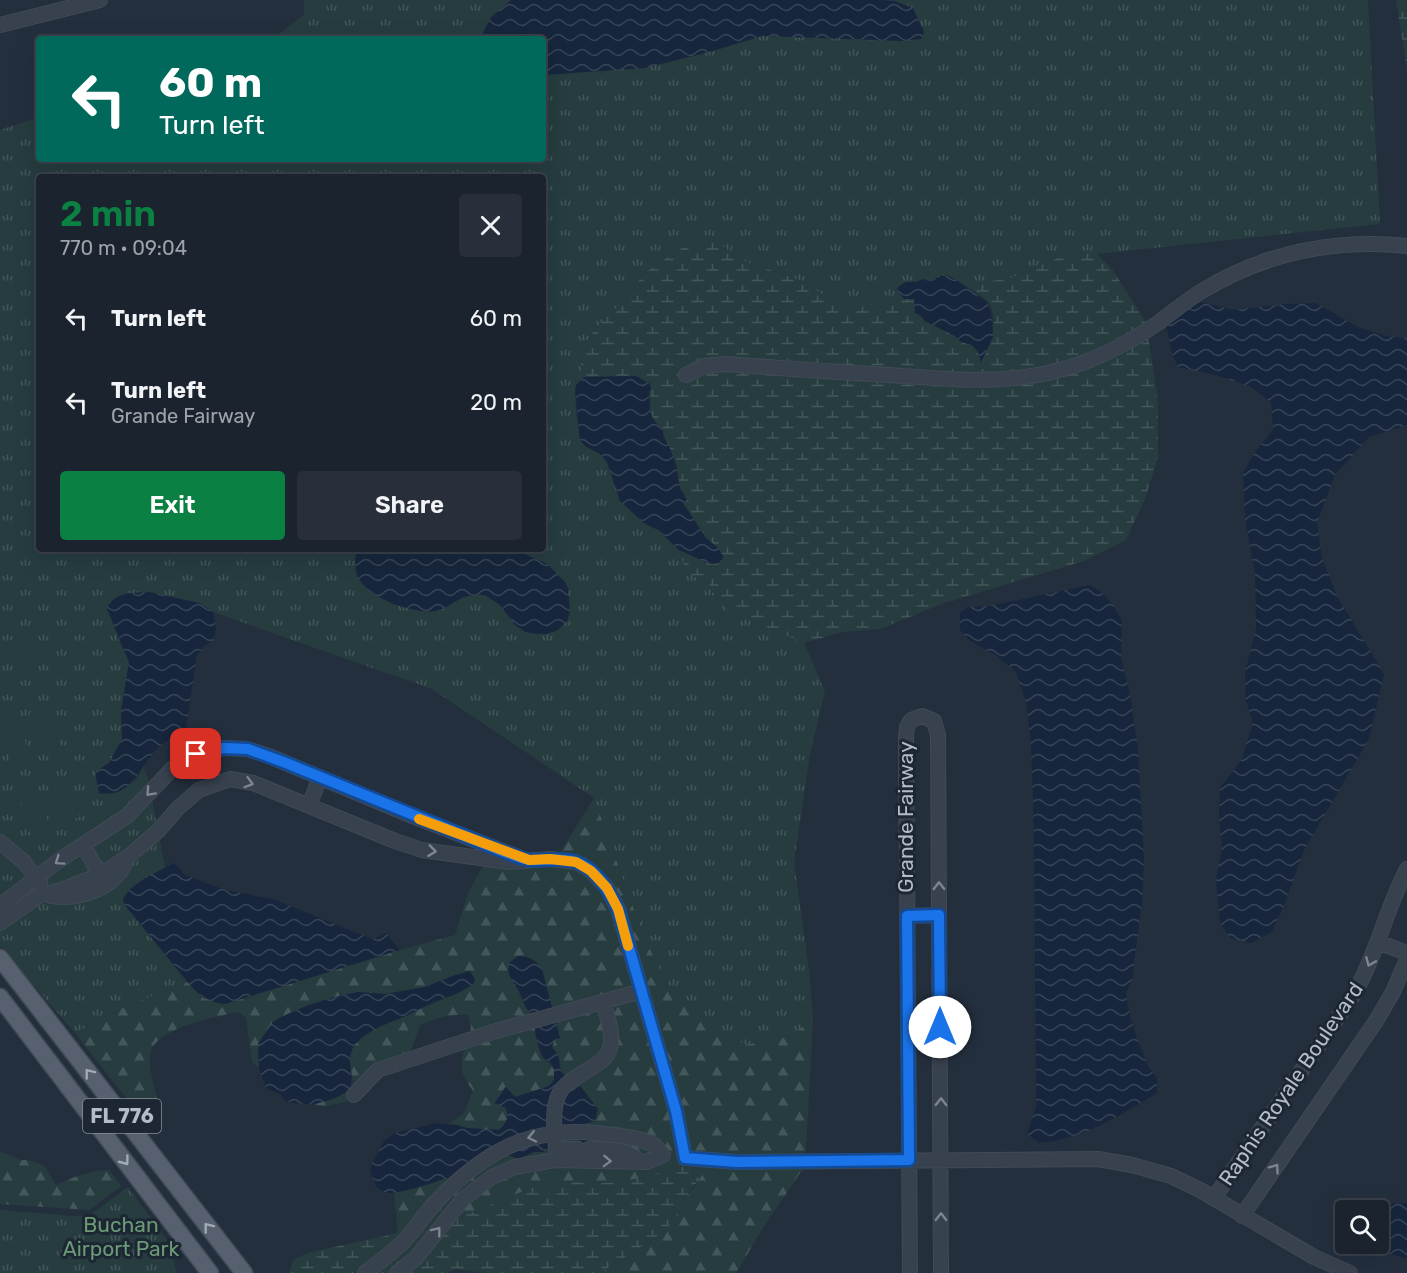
<!DOCTYPE html>
<meta charset="utf-8">
<style>
:root{--surface:#1b232e;--page:#282f3a;--text:#f1f3f6;--muted:#a0a4aa;--line:#39404a;--accent:#0b8043}
body{margin:0;font-family:Rubik,sans-serif;background:var(--page);color:var(--text);height:100vh;display:flex;flex-direction:column;font-size:22px;white-space:nowrap}
*{box-sizing:border-box;margin:0}
p{font-size:20px;color:var(--muted)}
.icon{flex:none;width:33px;height:33px;fill:none;stroke:currentColor;stroke-width:2;stroke-linecap:round;stroke-linejoin:round}
.map{position:relative;flex:1;overflow:hidden}
.sheet{position:absolute;left:36px;top:174px;width:510px;height:378px;display:flex;flex-direction:column;background:var(--surface);border-radius:6px;box-shadow:0 6px 24px #0002,0 0 0 2px var(--line)}
.sheet>*{flex:none}
.guide{position:absolute;left:36px;top:36px;width:510px;height:126px;border-radius:6px;box-shadow:0 6px 24px #0002,0 0 0 2px var(--line);background:#00695c;color:#fff;overflow:hidden}
.controls{position:absolute;left:1335px;top:1200px;display:grid;gap:12px}
.controls a{display:grid;place-items:center;width:54px;height:54px;border-radius:6px;background:var(--surface);box-shadow:0 6px 24px #0002,0 0 0 2px var(--line);font-size:30px}
.pin{position:absolute;display:grid;place-items:center;width:51px;height:51px;color:#fff;margin:-26px;border-radius:12px;box-shadow:0 3px 9px #0006}
.me{position:absolute;width:66px;margin:-33px;rotate:0deg;stroke-linejoin:round;filter:drop-shadow(0 0 4px #0008)}
.turn{display:flex;align-items:center;gap:21px;height:126px;padding:0 24px;font-size:27px}
.turn .icon{width:78px;height:78px;stroke-width:2.5}
.turn b{display:block;font-size:42px;line-height:51px}
.round{display:grid;place-items:center;flex:none;width:63px;height:63px;border-radius:6px;background:var(--page)}
.headline{display:flex;align-items:center;justify-content:space-between;height:102px;padding:0 24px}
h1{font-size:36px;font-weight:600;line-height:45px;color:var(--accent)}
.action{display:flex;gap:12px;margin-top:auto;padding:12px 24px}
.action a{flex:1;height:69px;border-radius:6px;background:var(--accent);color:#fff;font-size:24px;font-weight:600;line-height:69px;text-align:center}
.action a+a{background:var(--page);color:var(--text)}
ul{padding:0;list-style:none}
li{display:flex;align-items:center;gap:18px;height:84px;padding:0 24px}
li div{flex:1}
li b{display:block;font-size:22px}
li em{font-style:normal}
.map>svg:first-child{display:block}
.grass{fill:url(#grass-tufts);fill-rule:evenodd}
.forest{fill:url(#forest-firs)}
.wetland{fill:url(#wetland-marsh)}
.pitch{fill:#263c3f}
.water{fill:url(#water-waves)}
.lines{fill:none;stroke-linecap:round;stroke-linejoin:round}
.minor-casing{stroke:#414a57;stroke-width:16}
.major-casing{stroke:#414a57;stroke-width:19}
.minor{stroke:#38414e;stroke-width:14}
.major{stroke:#56606e;stroke-width:16}
.oneway{stroke:#7c8592}
.oneway2{stroke:#a1aab7}
.route-casing{stroke:#114b97;stroke-width:15}
.route{stroke:#1a73e8;stroke-width:10}
.slow{stroke:#f59e0b;stroke-width:10}
.labels{text-anchor:middle;stroke-width:6;stroke-linejoin:round;paint-order:stroke}
.shield{fill:#1d2633;stroke:#878f9c;stroke-width:1.5}
.shield-label{font-size:20px;font-weight:bold;fill:#b4bcc9}
.street-label{font-size:21px;fill:#b4bcc9;stroke:#1d2633}
.park-label{font-size:21px;fill:#6b9a76;stroke:#1d2633}
</style>
<div class="map">
<svg width="1407" height="1273" viewBox="0 0 1407 1273">
<defs>
<pattern id="grass-tufts" width="24" height="20" patternUnits="userSpaceOnUse" patternTransform="scale(1.5)"><rect width="24" height="20" fill="#263c3f"/><path d="M3 7l-1-3M5 7V3M7 7l1-3M15 17l-1-3M17 17v-4M19 17l1-3" fill="none" stroke="#435659"/></pattern>
<pattern id="forest-firs" width="22" height="20" patternUnits="userSpaceOnUse" patternTransform="scale(1.5)"><rect width="22" height="20" fill="#263c3f"/><path d="M5 1l3.5 6h-7zM16 11l3.5 6h-7z" fill="#435659"/></pattern>
<pattern id="wetland-marsh" width="20" height="14" patternUnits="userSpaceOnUse" patternTransform="scale(1.5)"><rect width="20" height="14" fill="#263c3f"/><path d="M1 5h8M5 5V1M11 12h8M15 12V8" fill="none" stroke="#435659"/></pattern>
<pattern id="water-waves" width="16" height="10" patternUnits="userSpaceOnUse" patternTransform="scale(1.5)"><rect width="16" height="10" fill="#17263c"/><path d="M0 5q4-4 8 0t8 0" fill="none" stroke="#364457"/></pattern>
</defs>
<rect width="100%" height="100%" fill="#242f3e"/>
<path class="grass" d="M304 0H1368L1380 224 1058 258 1011 278 964 285 948 275H943L930 281 906 282 898 287 904 299 851 309 832 301 802 281 738 259 724 247 663 262 646 272 620 305 597 327 582 347 580 360 584 377C568 389 579 422 580 440L585 446 600 454 607 462 620 501 644 523 658 530 679 550 684 566 708 582 716 597 804 643 825 692 810 754 794 862 809 970 813 1019 789 1037 745 1045 671 996 641 929 594 798 432 689 213 612 200 603 117 636 129 662 121 711 122 739 109 763 95 772 99 793 136 780 143 767 148 778 165 868 130 889 123 899 124 904 187 982 125 1007 75 1033 0 946V130L39 117V159H543V39H272L304 15ZM39 177H543V549H39Z
M128 1187 167 1240 177 1273H0V1210L73 1216 90 1215Z"/>
<path class="forest" d="M594 798 641 929 671 996 745 1045 789 1037 813 1019 805 1169 800 1173 761 1231 736 1273H600L652 1240 676 1220 685 1198 697 1184 687 1163 646 1177 614 1183 575 1182 536 1186 463 1216 450 1219 428 1227 420 1225 398 1232 394 1193 416 1188 463 1173 471 1161 508 1155 523 1157 534 1152H544L551 1137 588 1139 583 1124 595 1121 571 1083 561 1071 558 1055 552 1047 554 1041 559 1038 542 969 537 962 523 956 510 977C517 987 520 996 525 1006 527 1010 532 1013 533 1017 538 1030 534 1046 543 1058 550 1065 559 1069 553 1081 549 1089 524 1094 515 1097L505 1087 494 1104 505 1107C510 1117 507 1122 499 1130L467 1128 448 1124 464 1113 473 1091C469 1085 463 1076 462 1070 458 1049 478 1035 468 1015 450 1014 436 1018 420 1025L411 1051 351 1101 326 1106 315 1105 353 1082C352 1073 349 1062 350 1054 355 1027 439 1006 460 990L455 975 425 987 385 994 358 992 338 996 306 1006 281 1017 273 1022 261 1039 258 1057 259 1068 252 1062 246 1018 238 1012C217 1017 153 1028 150 1055 148 1066 153 1080 155 1091 158 1105 160 1119 153 1132L75 1033 125 1007 187 982 203 998 225 1004 400 950 455 935 468 893 484 864 551 867Z
M0 1151 20 1160H28L44 1165 56 1185C74 1177 89 1170 109 1170L121 1186 89 1210 0 1204Z"/>
<path class="wetland" d="M1396 0H1407V70Z
M711 241 724 247 738 259 802 281 832 301 851 309 904 299 915 298 920 315 925 321 955 336 961 342 972 345 978 352 981 362C991 347 1000 319 988 302 983 296 971 290 964 285L1011 278 1058 258 1096 253 1112 269 1146 322 1158 401V457L1145 499 1126 540 1087 560 944 603 880 629 843 632 804 643 728 611 716 597 708 582 692 576 684 566 679 550 710 564 718 548 706 538 683 503 685 495C677 486 679 476 676 464 672 451 663 441 663 428 643 416 654 406 649 392 647 387 639 380 636 376L584 377 580 360 582 347 597 327 619 305 646 272 680 249 695 243Z
M687 1163H701L703 1174 685 1198 676 1220 652 1240 600 1273H487L456 1269 448 1273H289L293 1260 307 1253 389 1235 420 1225 428 1227 450 1219 463 1216 536 1186 575 1182 614 1183 646 1177Z"/>
<path class="pitch" d="M27 636 39 676 19 681 8 642Z
M48 708 60 747 40 753 29 713Z
M18 716 29 755 10 761 0 721Z
M68 778 80 817 60 823 49 783Z
M38 787 49 826 30 832 18 792Z"/>
<path class="water" d="M511 0H882L895 1 913 8 924 32 921 39 901 41 762 36 713 51 645 68 543 75V39H480L491 17Z
M943 275 955 279 987 302 991 313 993 337 981 362 978 352 972 345 961 342 955 336 925 321 920 315 915 313 914 299H904L897 290 898 287 906 282H916L923 279 930 281Z
M1201 302 1233 310 1286 304 1316 303 1358 327 1386 336 1407 338V425L1369 437 1335 475 1317 523 1322 558 1337 596 1384 674 1369 739 1304 850 1285 903 1272 932 1251 943 1230 938 1220 923 1216 880 1222 847 1219 816 1220 788 1242 759 1253 723 1246 701 1245 673 1256 628 1255 573 1245 519 1243 473 1253 455 1273 429 1271 402 1249 386 1216 375 1178 367 1172 353 1164 316 1173 306Z
M636 376 650 384 651 389 649 392C649 406 649 420 663 428V436L669 446 676 464 680 489 687 500 683 503 706 538 718 548 723 556 722 563 710 564 679 550 658 530 644 523 620 501 607 462 600 454 585 446 580 440 575 391 576 385 584 377Z
M357 549H514L547 564 565 582 568 588 570 612 567 621 558 630 547 634H536L526 632 516 626 500 605 485 595C477 595 469 595 462 598 453 602 446 609 436 611 413 614 369 599 358 577 354 568 355 558 357 549Z
M1090 585 1101 592 1113 604 1122 621 1121 658 1130 694 1138 750 1144 859 1142 901 1132 980 1126 994 1130 1016 1138 1041 1148 1066 1157 1078V1093C1120 1116 1083 1139 1039 1143L1027 1134 1036 1107 1034 828 1031 744 1026 702 1016 672 997 656 970 641 960 630V613L968 607 989 606Z
M149 592 200 603 213 612 216 629 213 641 205 645 197 655 186 728C177 735 167 740 159 747 139 764 134 799 99 793L95 772 109 763 122 739 121 711 129 662 107 609C114 591 133 593 149 592Z
M174 863 185 875 212 885 225 890 273 899 367 937 373 939 386 933 400 950 225 1004C210 1002 202 998 192 987L124 904 123 899 130 889 145 878Z
M518 956C529 956 536 960 542 969L560 1038 554 1041 552 1047 558 1055 561 1071 571 1083H578L598 1109 595 1121 583 1124 588 1139 587 1145 581 1143 579 1139C564 1137 555 1141 544 1152H534L519 1159 508 1155 498 1156 463 1173 416 1188 394 1193H386L377 1188 370 1171 372 1163 384 1141 395 1133 437 1123 458 1125 467 1128 499 1130C507 1122 510 1117 505 1107L494 1104 506 1087 515 1097 549 1086 554 1080V1069L552 1064 543 1057 536 1038 533 1016 526 1008 519 990 510 977 508 970 510 962Z
M470 971 475 979 474 983C461 994 444 998 429 1004 419 1009 409 1015 399 1019 383 1025 362 1033 353 1048 346 1059 354 1077 350 1090 327 1104 311 1107 285 1101L280 1094 266 1089 259 1068 258 1044 273 1022 281 1017 306 1006 338 996 358 992 385 994 425 987 455 975Z
M1407 1203V1259L1371 1248 1368 1244H1378L1379 1218 1386 1204Z"/>
<g class="lines">
<g class="minor-casing">
<path id="minor" d="M0 25 100 0
M686 375 704 366 726 364C780 368 835 372 889 375 945 379 1001 385 1056 371 1093 362 1127 344 1158 323 1173 312 1187 300 1202 291 1264 253 1336 238 1407 246
M309 806 320 777
M0 842 24 862 40 883
M83 845 100 875
M51 896C79 900 115 889 126 861
M0 906 58 861 127 816 173 768 196 754 224 748 247 749 269 756 410 815 518 857
M907 916 939 915
M0 923 40 895 61 890 100 875 128 857 158 831 178 808 199 790 230 779 253 783 395 841 422 850 509 862 550 859 576 862 591 871 607 888 618 909 676 1111 685 1158 737 1162 1098 1159 1132 1165 1171 1176 1200 1190 1314 1257 1350 1273
M1378 942 1407 953
M354 1095 378 1070 496 1031 642 991
M556 1149H578
M589 1149C609 1150 626 1148 640 1162
M557 1160C556 1140 550 1113 559 1094 569 1074 606 1067 610 1048 614 1034 607 1016 603 1002
M1214 1198 1354 994C1377 954 1386 909 1407 869
M1242 1216 1376 1021 1393 992 1407 959
M365 1273C377 1264 390 1254 401 1244 414 1232 423 1215 436 1202 484 1151 533 1124 605 1134 620 1136 640 1137 654 1145 657 1147 660 1152 663 1155L646 1162 555 1160 515 1167 492 1177 463 1199 416 1258 397 1273
M910 1273 906 737 907 727 911 720 922 716 934 721 938 735 941 1273"/>
</g>
<g class="major-casing">
<path id="major" d="M0 958 244 1273
M0 997 210 1273"/>
</g>
<use href="#minor" class="minor"/>
<use href="#major" class="major"/>
</g>
<defs><path id="oneway-chevron" d="M-2-3.5L2.5 0L-2 3.5" fill="none" stroke-width="1.6" stroke-linecap="round" stroke-linejoin="round" transform="scale(1.5)"/></defs>
<g class="oneway">
<use href="#oneway-chevron" transform="translate(249 783) rotate(16)"/>
<use href="#oneway-chevron" transform="translate(150 792) rotate(133)"/>
<use href="#oneway-chevron" transform="translate(432 851) rotate(7)"/>
<use href="#oneway-chevron" transform="translate(59 861) rotate(145)"/>
<use href="#oneway-chevron" transform="translate(939 886) rotate(-90)"/>
<use href="#oneway-chevron" transform="translate(1370 962) rotate(113)"/>
<use href="#oneway-chevron" transform="translate(941 1102) rotate(-90)"/>
<use href="#oneway-chevron" transform="translate(532 1137) rotate(168)"/>
<use href="#oneway-chevron" transform="translate(607 1161) rotate(2)"/>
<use href="#oneway-chevron" transform="translate(1275 1168) rotate(-55)"/>
<use href="#oneway-chevron" transform="translate(941 1217) rotate(-90)"/>
<use href="#oneway-chevron" transform="translate(437 1231) rotate(-52)"/>
</g>
<g class="oneway2">
<use href="#oneway-chevron" transform="translate(89 1073) rotate(-128)"/>
<use href="#oneway-chevron" transform="translate(125 1161) rotate(53)"/>
<use href="#oneway-chevron" transform="translate(208 1227) rotate(-128)"/>
</g>
<g class="lines">
<g class="route-casing">
<path id="route" d="M196 754 224 748 248 749 286 763 507 853C514 855 522 859 529 860 544 861 561 857 576 862 597 869 609 891 618 909L676 1111 685 1158 737 1162 909 1160 907 916 939 915 940 1027"/>
</g>
<use href="#route" class="route"/>
<path class="slow" d="M419 819 529 860 550 859 576 862 591 871 607 888 618 909 628 946"/>
</g>
<g class="labels">
<rect class="shield" x="83" y="1099" width="78" height="34" rx="4.5"/>
<g class="shield-label">
<text x="122" y="1123">FL 776</text>
</g>
<g class="street-label">
<text transform="translate(906 817) rotate(-90)" y="7">Grande Fairway</text>
<text transform="translate(1291 1084) rotate(-56)" y="7">Raphis Royale Boulevard</text>
</g>
<g class="park-label">
<text x="121" y="1232">Buchan<tspan x="121" dy="24">Airport Park</tspan></text>
</g>
</g>
</svg>
<div class="controls">
<a><svg class="icon" aria-label="search" viewBox="0 0 24 24"><circle cx="10" cy="10" r="6"/><path d="M15 15l6 6"/></svg></a>
</div>
<div class="pin" style="left:196px;top:754px;background:#d93025"><svg class="icon" aria-label="arrive" viewBox="0 0 24 24"><path d="M6 21V4h12l-3 4 3 4H6"/></svg></div>
<svg class="me" style="left:940px;top:1027px" viewBox="-20 -20 40 40"><circle r="19" fill="#fff"/><path d="M0-13L10 11 0 6-10 11z" fill="#1a73e8"/></svg>
<div class="guide">
<div class="turn"><svg class="icon" aria-label="left" viewBox="0 0 24 24"><path d="M17 20v-9H6M10 6l-5 5 5 5"/></svg><div><b>60 m</b>Turn left</div></div>
</div>
<section class="sheet">
<div class="headline"><div><h1>2 min</h1><p>770 m · 09:04</p></div><a class="round"><svg class="icon" aria-label="close" viewBox="0 0 24 24"><path d="M6 6l12 12M18 6L6 18"/></svg></a></div>
<ul>
<li><svg class="icon" aria-label="left" viewBox="0 0 24 24"><path d="M17 20v-9H6M10 6l-5 5 5 5"/></svg><div><b>Turn left</b></div><em>60 m</em></li>
<li><svg class="icon" aria-label="left" viewBox="0 0 24 24"><path d="M17 20v-9H6M10 6l-5 5 5 5"/></svg><div><b>Turn left</b><p>Grande Fairway</p></div><em>20 m</em></li>
</ul>
<div class="action"><a>Exit</a><a>Share</a></div>
</section>
</div>
